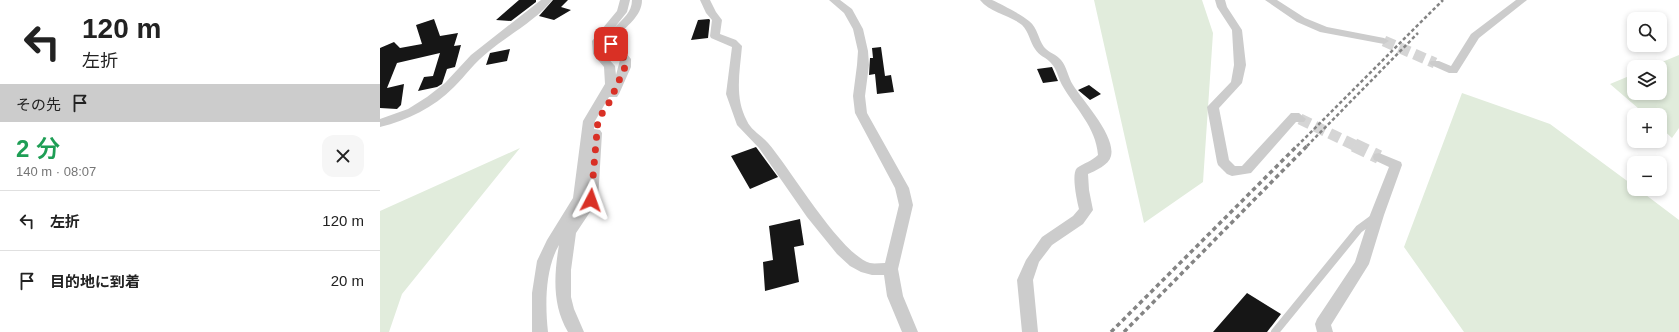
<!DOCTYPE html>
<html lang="ja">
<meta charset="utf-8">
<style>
:root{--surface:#fff;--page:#f6f6f6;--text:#222;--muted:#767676;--line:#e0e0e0}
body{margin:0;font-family:Helvetica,"Noto Sans JP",sans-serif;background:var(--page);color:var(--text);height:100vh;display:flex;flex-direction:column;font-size:15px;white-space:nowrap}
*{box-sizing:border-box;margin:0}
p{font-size:13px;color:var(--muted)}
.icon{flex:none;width:22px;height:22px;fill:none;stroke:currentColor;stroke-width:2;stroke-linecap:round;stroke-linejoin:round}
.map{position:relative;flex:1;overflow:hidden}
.panel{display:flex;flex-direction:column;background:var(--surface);width:380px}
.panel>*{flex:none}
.hud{background:#fff;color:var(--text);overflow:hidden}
.tools{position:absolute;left:1247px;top:12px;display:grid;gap:8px}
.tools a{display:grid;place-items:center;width:40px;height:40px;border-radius:8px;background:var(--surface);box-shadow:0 2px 6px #0003;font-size:20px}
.pin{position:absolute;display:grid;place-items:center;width:34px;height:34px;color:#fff;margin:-17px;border-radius:8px;box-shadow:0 2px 6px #0006}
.me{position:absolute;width:44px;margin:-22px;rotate:4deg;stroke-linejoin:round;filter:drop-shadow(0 0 3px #0008)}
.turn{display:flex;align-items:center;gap:14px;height:84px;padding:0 16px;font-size:18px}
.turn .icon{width:52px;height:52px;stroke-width:2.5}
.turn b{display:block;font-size:28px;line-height:34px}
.then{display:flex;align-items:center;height:38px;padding:0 16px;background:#0003;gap:8px;font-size:15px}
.round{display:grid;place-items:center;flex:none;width:42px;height:42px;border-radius:12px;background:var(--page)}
.summary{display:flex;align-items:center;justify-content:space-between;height:68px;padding:0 16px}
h1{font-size:24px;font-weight:600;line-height:30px;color:#1e9e55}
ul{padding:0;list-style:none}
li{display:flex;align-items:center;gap:12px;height:60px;padding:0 16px;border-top:1px solid var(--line)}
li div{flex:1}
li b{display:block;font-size:15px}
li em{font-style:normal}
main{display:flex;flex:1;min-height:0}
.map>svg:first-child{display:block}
.green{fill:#e1ecdc}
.building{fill:#161616}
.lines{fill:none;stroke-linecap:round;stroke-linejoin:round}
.street-tunnel-far1{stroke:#d5d5d5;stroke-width:11;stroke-dasharray:11 5.5;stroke-linecap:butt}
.street-tunnel{stroke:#d5d5d5;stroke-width:14;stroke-dasharray:14 7;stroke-linecap:butt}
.lane{stroke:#ccc;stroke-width:8}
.street{fill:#ccc;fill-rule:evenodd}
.rail-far1{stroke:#848484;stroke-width:2.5;stroke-dasharray:3.5 2.5;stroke-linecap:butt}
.rail{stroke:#848484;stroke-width:3.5;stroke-dasharray:4.5 3.5;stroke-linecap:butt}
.route{stroke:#d93025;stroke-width:7;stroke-dasharray:0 12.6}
</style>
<main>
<section class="panel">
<div class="hud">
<div class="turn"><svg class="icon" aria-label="left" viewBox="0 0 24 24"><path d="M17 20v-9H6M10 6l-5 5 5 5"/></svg><div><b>120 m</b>左折</div></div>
<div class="then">その先<svg class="icon" aria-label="arrive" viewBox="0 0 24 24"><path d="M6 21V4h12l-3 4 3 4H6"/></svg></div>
</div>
<div class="summary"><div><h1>2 分</h1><p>140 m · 08:07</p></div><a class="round"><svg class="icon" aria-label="close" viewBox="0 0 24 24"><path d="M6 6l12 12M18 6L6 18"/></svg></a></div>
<ul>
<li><svg class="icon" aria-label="left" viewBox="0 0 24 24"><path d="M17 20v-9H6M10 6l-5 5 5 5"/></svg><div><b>左折</b></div><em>120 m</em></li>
<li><svg class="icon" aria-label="arrive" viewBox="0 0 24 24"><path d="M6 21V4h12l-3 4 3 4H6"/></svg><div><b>目的地に到着</b></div><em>20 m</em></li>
</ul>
</section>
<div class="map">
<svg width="1299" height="332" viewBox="0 0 1299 332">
<rect width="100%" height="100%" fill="#fff"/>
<path class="green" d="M714 0H822L833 33 823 182 764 223Z
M1299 55V128L1292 138 1280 127V115H1266L1230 84 1254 74V93H1280V67H1270Z
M1082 93 1170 124 1254 186V189H1258L1299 220V332H1084L1024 247Z
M140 148 22 294 9 332H0V211Z"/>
<path class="building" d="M139 0H156V2L131 21 116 20Z
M173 0H188L181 7 191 10 174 20 159 16Z
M54 19 60 36 78 33 74 46 81 45 75 67 67 69 62 84 57 87 38 91 44 77 53 76 60 53 17 63 7 88 24 84 21 105 17 109 0 108V48L14 42 20 48 42 44 36 25Z
M329 19 330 20 328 38 311 40 318 20Z
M501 47 505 76 511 75 514 92 497 94 495 74 489 75 490 58H493L492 48Z
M130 49 127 61 106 65 110 53Z
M672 67 678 81 663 83 657 69Z
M709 85 721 94 710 100 698 90Z
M376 147 398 177 370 189 351 156Z
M420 219 424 245 414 247 419 282 385 291 383 262 393 260 389 226Z
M867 293 901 314 887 332H833Z"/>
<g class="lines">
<path class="street-tunnel-far1" d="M1004 41 1055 63
M920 119 976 146"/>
<path class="street-tunnel" d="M974 145 999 157"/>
<path class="lane" d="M895 332 979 229 994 218"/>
<path class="street" d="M161 0H172C158 19 127 36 108 52 95 62 86 75 74 87 53 108 28 120 0 127V119L28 109 47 97 65 83 91 55Z
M240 0H250L247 12 235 27C243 19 252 12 252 0H262C262 16 246 27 236 37 236 52 244 49 251 59V67L239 94 237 97H229L215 121 214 129 220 130 222 133 218 200 196 233 191 270V297L194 309 204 332H188C172 305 174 275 179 245 165 269 165 305 168 332H152V293L157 261 167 240 193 198 203 121 225 84 224 67 213 54 212 41 237 11ZM226 37C226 48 232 54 240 60L236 75 235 66 223 53 222 41Z
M320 0H330L336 12 342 20 340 34 356 40 362 46C360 71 354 97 367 121 371 130 381 135 388 143 410 168 460 254 490 263 494 264 500 263 505 263L519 205 515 188 475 113 473 96 477 65 478 51 473 29 464 13 449 0H460L472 9 483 29 488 51 489 65 485 96 487 113 529 188 533 205 518 269 523 296 538 332H522L507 296 504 275H492L481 272 470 266 457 254 427 217 379 148 357 125 346 94 352 47 331 38 330 36 332 20 326 13Z
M600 0C604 0 609 0 612 0 621 4 642 15 649 21 658 28 658 39 664 47 669 53 676 54 681 60 687 67 688 77 693 85 703 101 736 136 731 156 729 165 715 171 708 174L709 190 713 210 703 224 672 245 659 262 653 280 658 332H642L637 280 646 260 662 237 693 216 699 209C697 201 691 174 697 168 704 163 712 161 718 155 716 127 695 108 682 85 678 78 677 69 671 63 666 57 659 56 655 49 650 42 649 32 642 25 630 15 610 13 600 0Z
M835 0H845L847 7 862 30 866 65 862 83 839 108 849 160 855 166H862L911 113H919L926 119 924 122H916L871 173 852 176 847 174 838 165 837 162 827 107 851 82 854 65 852 30 837 7Z
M885 0H897L925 18 947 27 1004 38 1009 41 1004 44 940 32 917 22Z
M1136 0H1147L1099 38 1077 73H1069L1051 65 1049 63 1051 61H1059L1071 66 1091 34Z
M999 153 1021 162 1022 165 1004 215 989 264 951 325 953 332H937L935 324 937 319 975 262 990 215 1009 167 994 160 993 157 994 154Z"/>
<path class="rail-far1" d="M917 146 1063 0
M927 146 1038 33"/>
<path class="rail" d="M731 332 918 145
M744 332 928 145"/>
</g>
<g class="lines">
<path class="route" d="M211 200 218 120 230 101 245 67 246 59 236 52 231 44"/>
</g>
</svg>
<div class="tools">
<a><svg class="icon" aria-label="search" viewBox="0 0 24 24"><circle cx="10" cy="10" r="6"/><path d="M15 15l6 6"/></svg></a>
<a><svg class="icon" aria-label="layers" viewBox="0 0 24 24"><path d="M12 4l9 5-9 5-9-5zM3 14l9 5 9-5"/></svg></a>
<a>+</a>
<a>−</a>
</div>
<div class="pin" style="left:231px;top:44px;background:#d93025"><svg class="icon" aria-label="arrive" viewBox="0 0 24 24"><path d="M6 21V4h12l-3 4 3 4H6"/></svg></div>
<svg class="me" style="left:211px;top:200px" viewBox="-20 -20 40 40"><path d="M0-17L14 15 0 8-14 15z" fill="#d93025" stroke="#fff" stroke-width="4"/></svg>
</div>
</main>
